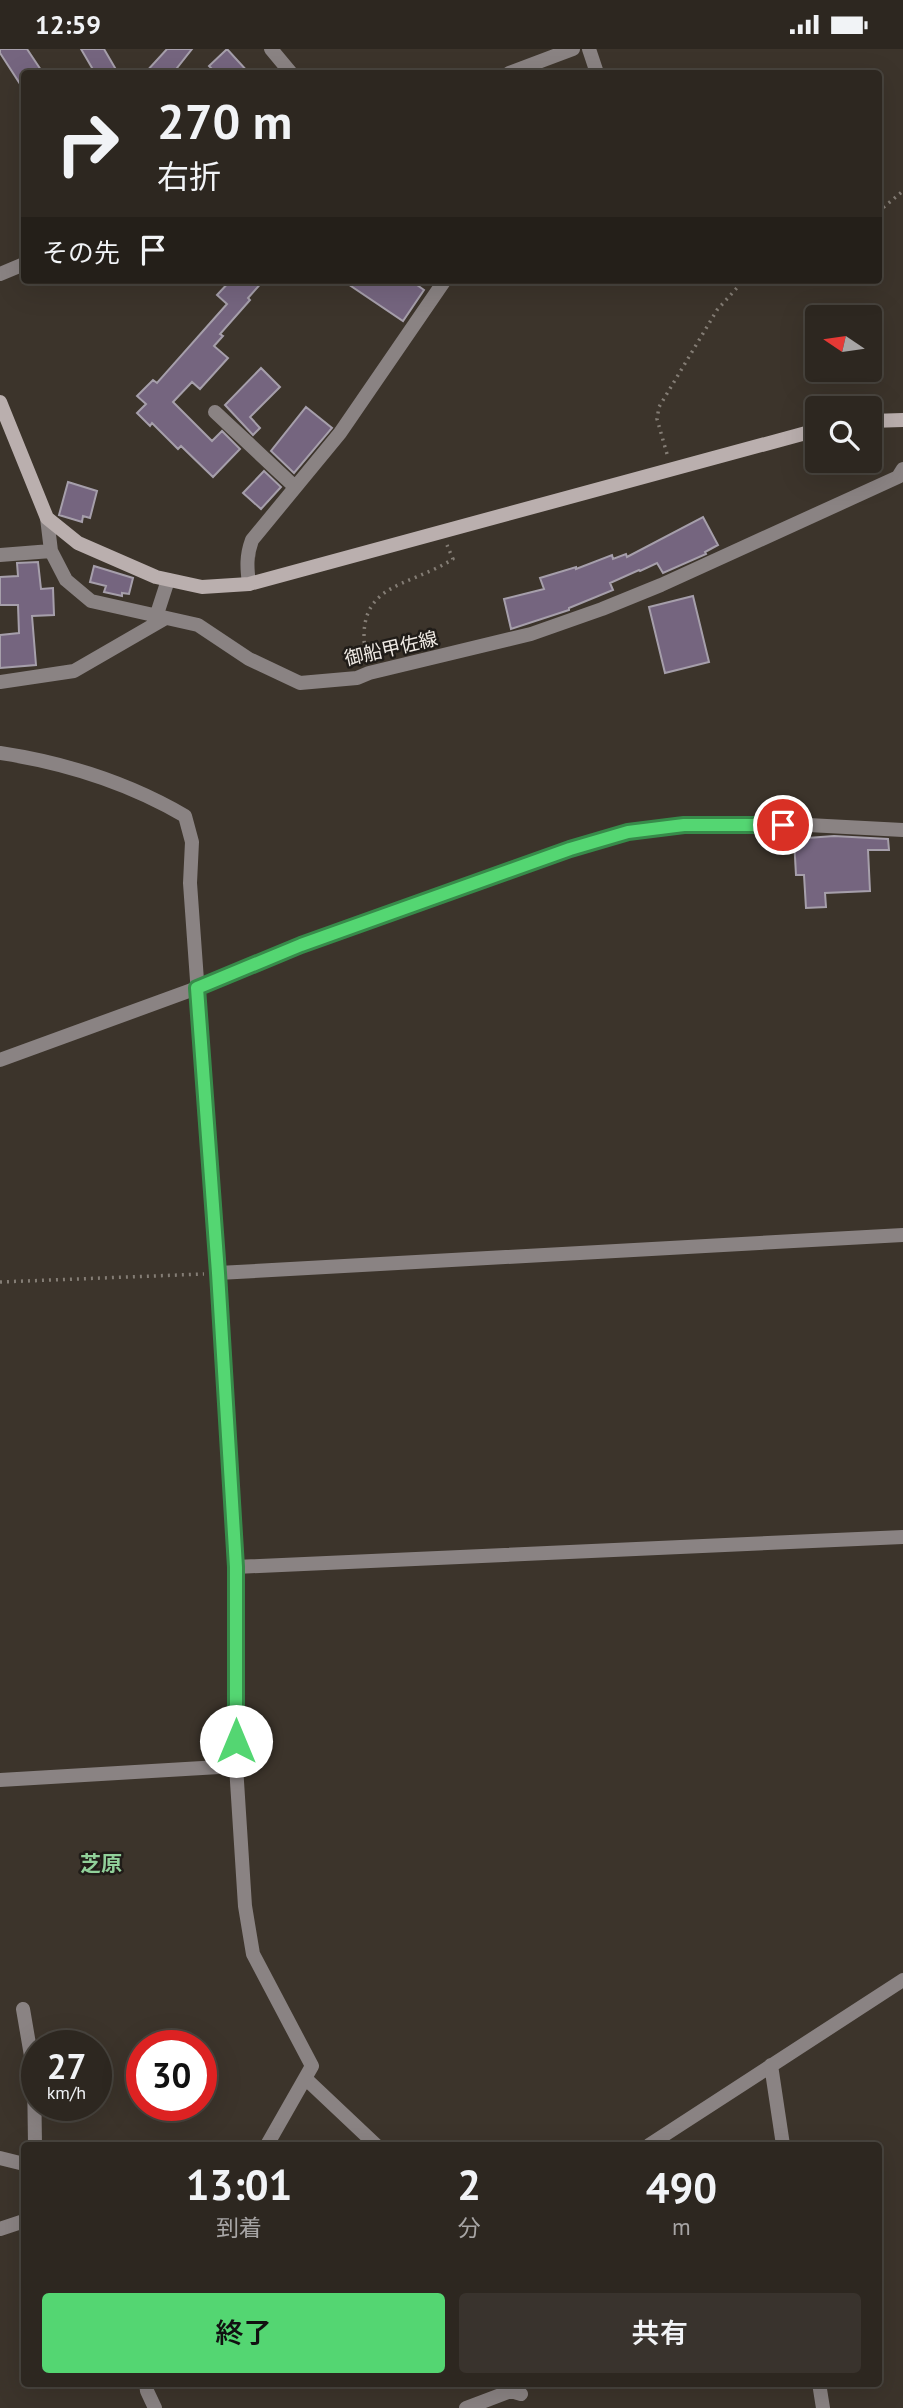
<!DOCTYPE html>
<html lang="ja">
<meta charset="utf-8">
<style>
:root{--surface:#2d2720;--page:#39332d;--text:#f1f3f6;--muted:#a7a5a5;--line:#48443e;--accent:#54d672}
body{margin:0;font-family:"PT Sans","Noto Sans JP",sans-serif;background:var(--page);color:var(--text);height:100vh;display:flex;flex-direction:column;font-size:26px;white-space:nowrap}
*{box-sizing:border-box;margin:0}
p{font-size:23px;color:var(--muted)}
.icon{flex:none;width:38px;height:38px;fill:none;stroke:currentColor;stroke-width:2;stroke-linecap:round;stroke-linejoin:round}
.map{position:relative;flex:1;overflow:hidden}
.panel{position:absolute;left:21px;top:2093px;width:861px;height:245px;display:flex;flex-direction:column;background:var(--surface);border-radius:7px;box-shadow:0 7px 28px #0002,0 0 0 2px var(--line)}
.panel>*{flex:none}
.guide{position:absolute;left:21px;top:21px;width:861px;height:214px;border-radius:7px;box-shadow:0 7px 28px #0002,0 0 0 2px var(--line);background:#2d2720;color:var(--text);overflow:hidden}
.needle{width:46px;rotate:283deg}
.buttons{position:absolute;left:805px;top:256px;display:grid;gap:14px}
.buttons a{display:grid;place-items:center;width:77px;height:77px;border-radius:7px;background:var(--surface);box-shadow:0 7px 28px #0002,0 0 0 2px var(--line);font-size:35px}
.speed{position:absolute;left:21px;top:1981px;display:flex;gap:14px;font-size:35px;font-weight:700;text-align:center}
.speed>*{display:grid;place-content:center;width:91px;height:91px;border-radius:50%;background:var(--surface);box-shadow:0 7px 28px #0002,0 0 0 2px var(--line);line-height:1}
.speed small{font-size:18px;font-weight:400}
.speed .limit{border:10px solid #d22;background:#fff;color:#111}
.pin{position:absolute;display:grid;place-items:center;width:60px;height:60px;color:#fff;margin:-30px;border:4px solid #fff;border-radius:50%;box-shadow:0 2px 7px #0007}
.me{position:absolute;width:77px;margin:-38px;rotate:0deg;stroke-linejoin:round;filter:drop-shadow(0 0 5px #0008)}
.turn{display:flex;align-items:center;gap:24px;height:147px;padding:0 21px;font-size:32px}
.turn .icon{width:91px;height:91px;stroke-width:2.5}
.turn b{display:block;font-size:49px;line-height:60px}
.then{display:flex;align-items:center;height:66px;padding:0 21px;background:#0003;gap:14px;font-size:26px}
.eta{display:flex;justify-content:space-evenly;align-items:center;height:119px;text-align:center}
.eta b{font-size:42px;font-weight:600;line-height:49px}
.action{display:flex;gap:14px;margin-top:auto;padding:14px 21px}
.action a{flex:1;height:80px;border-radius:7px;background:var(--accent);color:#111;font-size:28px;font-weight:600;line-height:80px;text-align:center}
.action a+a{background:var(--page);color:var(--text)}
.status{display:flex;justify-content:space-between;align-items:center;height:49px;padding:0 35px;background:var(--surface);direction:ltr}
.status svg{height:19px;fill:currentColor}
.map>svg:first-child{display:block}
.building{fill:#75657f;stroke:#a69fab;stroke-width:2}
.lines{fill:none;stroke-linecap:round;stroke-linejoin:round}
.path{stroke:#847d75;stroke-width:3.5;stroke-dasharray:2 5;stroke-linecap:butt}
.minor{stroke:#8a8383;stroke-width:14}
.tertiary{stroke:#8a8383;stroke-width:14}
.secondary{stroke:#baafae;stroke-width:14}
.route-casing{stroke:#378b4a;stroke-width:18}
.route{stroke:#54d672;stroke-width:12}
.labels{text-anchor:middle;stroke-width:5;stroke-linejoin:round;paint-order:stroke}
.street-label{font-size:19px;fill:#f0ebe5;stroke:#201c18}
.neighbourhood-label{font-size:21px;font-weight:bold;fill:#91d19a;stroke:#201c18}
</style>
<div class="status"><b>12:59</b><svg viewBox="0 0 49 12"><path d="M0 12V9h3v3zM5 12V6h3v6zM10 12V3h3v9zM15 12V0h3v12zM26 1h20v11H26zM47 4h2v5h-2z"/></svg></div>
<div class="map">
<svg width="903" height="2359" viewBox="0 0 903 2359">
<rect width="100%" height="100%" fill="#3c342b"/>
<path class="building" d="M0 0H27L43 24H24V41L0 4Z
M81 0H104L118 24H95Z
M167 0H192L173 24H145Z
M227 0 249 24H216L209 17Z
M231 231H264L248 249 250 251 220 285 223 287 214 297 228 309 200 340 192 333 173 353 212 392 222 382 240 400 213 428 181 397 178 400 152 374 150 377 137 364 146 355 137 347 153 331 157 334 227 255 217 246Z
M342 231H410L424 241 403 272Z
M261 319 280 338 250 368 260 379 253 386 225 356Z
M306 358 332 379 294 424 271 402Z
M264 422 281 438 261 460 243 444Z
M68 433 97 442 90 469 83 467 82 473 59 466Z
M703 468 718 496 705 503 706 505 663 524 657 514 640 522 639 521 610 534 613 541 569 559V561L511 580 504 550 544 540 540 529 576 518V520L612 506 613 510 626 505 627 508Z
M38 513 41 540 53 539 54 566 32 567 36 616 0 619V586L19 584 18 556H0V528L18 527 17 514Z
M94 517 133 529 129 545 122 544V547L104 543 106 537 90 533Z
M693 547 709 613 665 624 649 558Z
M834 787 888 790 889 801H868L870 842 825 844 826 858 806 859 804 826H796L794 790Z"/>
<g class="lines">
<path class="path" d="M878 163 903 142
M667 405 657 370 659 358 717 261 744 231
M366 608C353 533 406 540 453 510L447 496
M0 1233 204 1225"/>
<path class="minor" d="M271 0 291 24
M589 0 597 24
M215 363 295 438
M47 469 51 502 66 531 91 552 198 576 249 610 300 634 357 629 369 624 531 585 602 560 661 536 898 428 903 420
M0 506 51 502
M249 535C247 519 246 507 252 491L340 384 445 231
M156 568 168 531
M0 633 74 622 164 570
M0 704C66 714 127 733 185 767L192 793 190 834 218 1224 236 1518V1717L245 1857 253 1905 312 2017 267 2096
M0 1011 197 939 301 896 570 800 627 783 684 776H808L903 781
M218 1224 903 1186
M236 1518 903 1488
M0 1731 236 1717
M23 1960 34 2024 35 2096
M771 2016 783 2096
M305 2029 376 2096
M649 2096 903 1931
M0 2109 24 2115
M0 2180 24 2172
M146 2334 147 2342 155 2359
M819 2334 823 2359
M466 2359 511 2342 521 2345"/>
<path class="tertiary" d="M509 24 573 0
M0 225 24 215"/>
<path class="secondary" d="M0 353 47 469 78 494 156 528 202 538 249 535 817 381
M870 372 903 371"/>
</g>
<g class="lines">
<g class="route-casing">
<path id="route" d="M236 1692V1518L218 1224 197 939 301 896 570 800 628 783 684 776H783"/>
</g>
<use href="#route" class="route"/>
</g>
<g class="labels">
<g class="street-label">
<text transform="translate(391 599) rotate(-13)" y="7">御船甲佐線</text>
</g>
<g class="neighbourhood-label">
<text x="101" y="1822">芝原</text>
</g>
</g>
</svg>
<div class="buttons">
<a><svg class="needle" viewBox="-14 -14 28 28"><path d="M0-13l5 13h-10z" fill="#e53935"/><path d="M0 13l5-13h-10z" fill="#a7a5a5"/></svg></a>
<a><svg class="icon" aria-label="search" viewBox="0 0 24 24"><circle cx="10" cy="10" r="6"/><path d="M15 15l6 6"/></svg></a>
</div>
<div class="speed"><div>27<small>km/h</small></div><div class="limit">30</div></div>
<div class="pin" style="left:783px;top:776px;background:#d93025"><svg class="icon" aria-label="arrive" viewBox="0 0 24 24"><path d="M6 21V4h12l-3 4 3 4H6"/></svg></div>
<svg class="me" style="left:236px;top:1692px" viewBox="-20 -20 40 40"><circle r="19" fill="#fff"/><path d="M0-13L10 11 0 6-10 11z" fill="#54d672"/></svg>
<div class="guide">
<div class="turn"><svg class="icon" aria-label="right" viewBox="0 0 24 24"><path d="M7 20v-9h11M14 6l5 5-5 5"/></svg><div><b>270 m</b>右折</div></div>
<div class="then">その先<svg class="icon" aria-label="arrive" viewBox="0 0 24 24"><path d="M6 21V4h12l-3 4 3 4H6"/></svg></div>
</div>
<section class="panel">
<div class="eta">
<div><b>13:01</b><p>到着</p></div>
<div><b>2</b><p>分</p></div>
<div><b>490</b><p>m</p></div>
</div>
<div class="action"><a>終了</a><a>共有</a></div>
</section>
</div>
